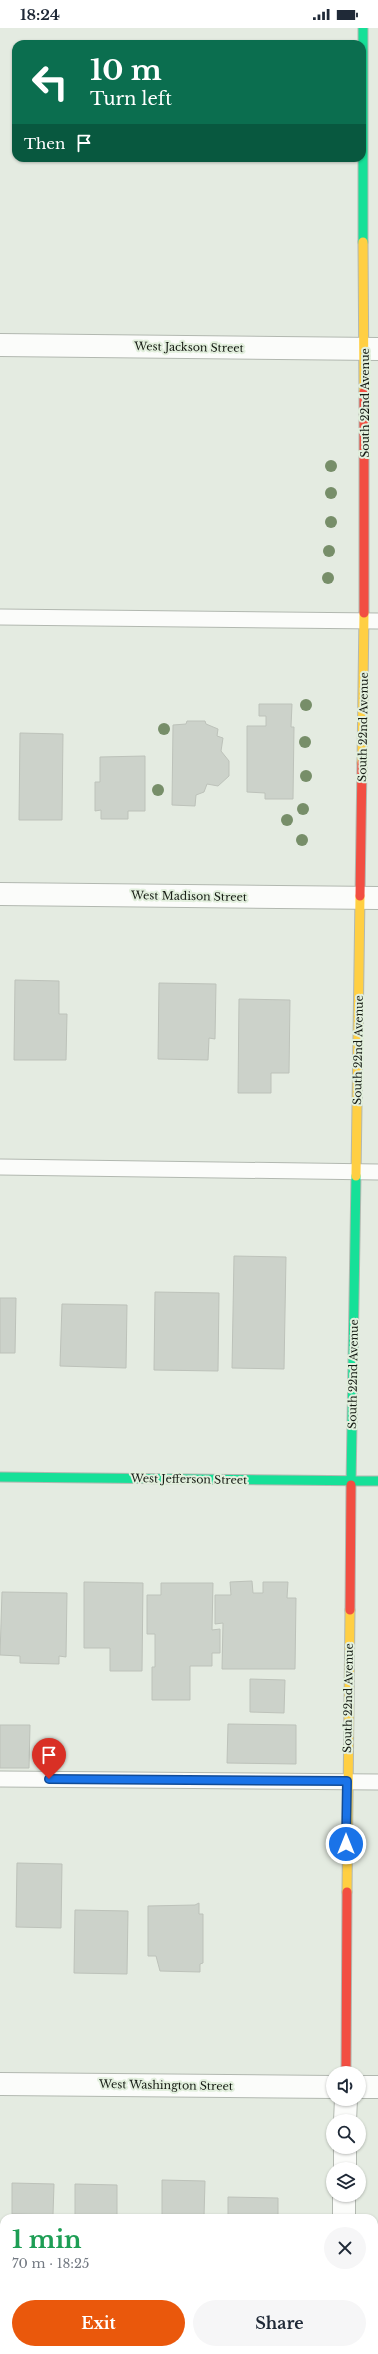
<!DOCTYPE html>
<meta charset="utf-8">
<style>
:root{--surface:#fff;--page:#f6f6f7;--text:#1f2937;--muted:#747a83;--accent:#ea580c}
body{margin:0;font-family:"Libre Baskerville",serif;background:var(--page);color:var(--text);height:100vh;display:flex;flex-direction:column;font-size:15px;white-space:nowrap}
*{box-sizing:border-box;margin:0}
p{font-size:13px;color:var(--muted)}
.icon{flex:none;width:22px;height:22px;fill:none;stroke:currentColor;stroke-width:2;stroke-linecap:round;stroke-linejoin:round}
.map{position:relative;flex:1;overflow:hidden}
.panel{position:absolute;left:0px;top:2186px;width:378px;height:140px;display:flex;flex-direction:column;background:var(--surface);border-radius:12px 12px 0 0;box-shadow:0 1px 3px #0004}
.panel>*{flex:none}
.guide{position:absolute;left:12px;top:12px;width:354px;height:122px;border-radius:12px;box-shadow:0 1px 3px #0004;background:#0b6e4f;color:#fff;overflow:hidden}
.buttons{position:absolute;left:326px;top:2038px;display:grid;gap:8px}
.buttons a{display:grid;place-items:center;width:40px;height:40px;border-radius:50%;background:var(--surface);box-shadow:0 1px 3px #0004;font-size:20px}
.pin{position:absolute;display:grid;place-items:center;width:34px;height:34px;color:#fff;margin:-41px -17px;border-radius:50% 50% 50% 0;rotate:-45deg;box-shadow:0 0 4px #0007}
.pin .icon{rotate:45deg}
.me{position:absolute;width:44px;margin:-22px;rotate:0deg;stroke-linejoin:round;filter:drop-shadow(0 0 3px #0008)}
.turn{display:flex;align-items:center;gap:14px;height:84px;padding:0 12px;font-size:18px}
.turn .icon{width:52px;height:52px;stroke-width:2.5}
.turn b{display:block;font-size:28px;line-height:34px}
.then{display:flex;align-items:center;height:38px;padding:0 12px;background:#0003;gap:8px;font-size:15px}
.round{display:grid;place-items:center;flex:none;width:42px;height:42px;border-radius:21px;background:var(--page)}
.headline{display:flex;align-items:center;justify-content:space-between;height:68px;padding:0 12px}
h1{font-size:24px;font-weight:800;line-height:30px;color:#1e9e55}
.cta{display:flex;gap:8px;margin-top:auto;padding:8px 12px}
.cta a{flex:1;height:46px;border-radius:24px;background:var(--accent);color:#fff;font-size:16px;font-weight:800;line-height:46px;text-align:center}
.cta a+a{background:var(--page);color:var(--text)}
.status{display:flex;justify-content:space-between;align-items:center;height:28px;padding:0 20px;background:var(--surface);direction:ltr}
.status svg{height:11px;fill:currentColor}
.map>svg:first-child{display:block}
.building{fill:#ccd2ca;stroke:#bdc2ba}
.lines{fill:none;stroke-linecap:round;stroke-linejoin:round}
.lane-casing{stroke:#b2b8b0;stroke-width:17}
.street-casing{stroke:#b2b8b0;stroke-width:24}
.fast-casing{stroke:#b2b8b0;stroke-width:11}
.slow-casing{stroke:#b2b8b0;stroke-width:11}
.jam-casing{stroke:#b2b8b0;stroke-width:11}
.lane{stroke:#fbfcfa;stroke-width:15}
.street{stroke:#fbfcfa;stroke-width:22}
.fast{stroke:#16e098;stroke-width:9}
.slow{stroke:#ffcf43;stroke-width:9}
.jam{stroke:#f24e42;stroke-width:9}
.tree{fill:#778e69}
.route-casing{stroke:#114b97;stroke-width:10}
.route{stroke:#1a73e8;stroke-width:7}
.labels{text-anchor:middle;stroke-width:4;stroke-linejoin:round;paint-order:stroke}
.street-label{font-size:11px;fill:#151a13;stroke:#e2efdd}
</style>
<div class="status"><b>18:24</b><svg viewBox="0 0 49 12"><path d="M0 12V9h3v3zM5 12V6h3v6zM10 12V3h3v9zM15 12V0h3v12zM26 1h20v11H26zM47 4h2v5h-2z"/></svg></div>
<div class="map">
<svg width="378" height="2326" viewBox="0 0 378 2326">
<rect width="100%" height="100%" fill="#e4ebe1"/>
<path class="building" d="M259 676H292L291 699H294L293 771H265V765L247 764V698H266V688H259Z
M187 693H205L206 696 218 701 217 708 223 710 221 723 229 733V748L218 758 207 756 204 764 196 767 195 778 172 777 173 697 186 696Z
M20 705 63 706 62 792H19Z
M145 728V783H128V791H101V782L95 783V754H100V729Z
M15 952 59 953V986H67L66 1032H14Z
M159 955 216 956 215 1011 209 1010 208 1032 158 1031Z
M239 971 290 972 289 1045H271V1065H238Z
M234 1228 286 1229 284 1341 232 1340Z
M155 1264 219 1265 218 1343 154 1342Z
M0 1270H16L15 1325H0Z
M62 1276 127 1277 126 1340 60 1338Z
M252 1553 253 1565H263V1554H288L287 1570H296L295 1641H222L223 1595 215 1596V1567H231L230 1554Z
M84 1554 143 1555 142 1643H110V1620H84Z
M161 1555H213L212 1602 220 1601V1625H212V1638H190V1672H152V1639H155V1606H147V1567H161Z
M2 1564 67 1565 66 1629 59 1628V1636L20 1635V1628L0 1627Z
M250 1651 285 1652 284 1685 250 1684Z
M228 1696 296 1697V1736L227 1735Z
M0 1697H30L29 1740H0Z
M17 1835 62 1836 61 1900 16 1899Z
M199 1875V1886H203V1935L200 1936V1944L160 1943 156 1928H148V1878L195 1877Z
M75 1882 128 1883 127 1946 74 1945Z
M162 2152 205 2153 204 2189 162 2188Z
M12 2155 54 2156 53 2187 12 2186Z
M75 2156 117 2157V2189H75Z
M228 2169 278 2170V2190H228Z
M74 2322H134V2326H74Z"/>
<g class="lines">
<g class="lane-casing">
<path id="lane" d="M0 589 378 593
M0 1139 378 1144
M0 1751 378 1754"/>
</g>
<g class="street-casing">
<path id="street" d="M0 317 378 321
M0 866 378 870
M0 2056 333 2059
M359 2059H378
M345 2093 346 2071
M345 2141V2119
M344 2190V2167
M343 2326V2322"/>
</g>
<g class="fast-casing">
<path id="fast" d="M363 0V214
M0 1449 378 1453
M351 1457 356 1148"/>
</g>
<g class="slow-casing">
<path id="slow" d="M363 214 364 364
M362 735 364 585
M356 1148 360 868
M347 1864 350 1582"/>
</g>
<g class="jam-casing">
<path id="jam" d="M364 364V585
M360 868 362 735
M350 1582 351 1457
M346 2045 347 1864"/>
</g>
<use href="#lane" class="lane"/>
<use href="#street" class="street"/>
<use href="#fast" class="fast"/>
<use href="#slow" class="slow"/>
<use href="#jam" class="jam"/>
</g>
<g class="tree">
<circle cx="331" cy="438" r="6"/>
<circle cx="331" cy="465" r="6"/>
<circle cx="331" cy="494" r="6"/>
<circle cx="329" cy="523" r="6"/>
<circle cx="328" cy="550" r="6"/>
<circle cx="306" cy="677" r="6"/>
<circle cx="164" cy="701" r="6"/>
<circle cx="305" cy="714" r="6"/>
<circle cx="306" cy="748" r="6"/>
<circle cx="158" cy="762" r="6"/>
<circle cx="303" cy="781" r="6"/>
<circle cx="287" cy="792" r="6"/>
<circle cx="302" cy="812" r="6"/>
</g>
<g class="lines">
<g class="route-casing">
<path id="route" d="M49 1751 347 1753 346 1816"/>
</g>
<use href="#route" class="route"/>
</g>
<g class="labels">
<g class="street-label">
<text transform="translate(189 319) rotate(1)" y="4">West Jackson Street</text>
<text transform="translate(365 375) rotate(-90)" y="4">South 22nd Avenue</text>
<text transform="translate(363 699) rotate(-89)" y="4">South 22nd Avenue</text>
<text transform="translate(189 868) rotate(1)" y="4">West Madison Street</text>
<text transform="translate(358 1022) rotate(-89)" y="4">South 22nd Avenue</text>
<text transform="translate(353 1346) rotate(-89)" y="4">South 22nd Avenue</text>
<text transform="translate(189 1451) rotate(1)" y="4">West Jefferson Street</text>
<text transform="translate(348 1670) rotate(-89)" y="4">South 22nd Avenue</text>
<text transform="translate(166 2057) rotate(1)" y="4">West Washington Street</text>
</g>
</g>
</svg>
<div class="buttons">
<a><svg class="icon" aria-label="sound" viewBox="0 0 24 24"><path d="M4 9h4l5-4v14l-5-4H4zM17 9q2 3 0 6"/></svg></a>
<a><svg class="icon" aria-label="search" viewBox="0 0 24 24"><circle cx="10" cy="10" r="6"/><path d="M15 15l6 6"/></svg></a>
<a><svg class="icon" aria-label="layers" viewBox="0 0 24 24"><path d="M12 4l9 5-9 5-9-5zM3 14l9 5 9-5"/></svg></a>
</div>
<div class="pin" style="left:49px;top:1751px;background:#d93025"><svg class="icon" aria-label="arrive" viewBox="0 0 24 24"><path d="M6 21V4h12l-3 4 3 4H6"/></svg></div>
<svg class="me" style="left:346px;top:1816px" viewBox="-20 -20 40 40"><circle r="17" fill="#1a73e8" stroke="#fff" stroke-width="3"/><path d="M0-11L8 9 0 5-8 9z" fill="#fff"/></svg>
<div class="guide">
<div class="turn"><svg class="icon" aria-label="left" viewBox="0 0 24 24"><path d="M17 20v-9H6M10 6l-5 5 5 5"/></svg><div><b>10 m</b>Turn left</div></div>
<div class="then">Then<svg class="icon" aria-label="arrive" viewBox="0 0 24 24"><path d="M6 21V4h12l-3 4 3 4H6"/></svg></div>
</div>
<section class="panel">
<div class="headline"><div><h1>1 min</h1><p>70 m · 18:25</p></div><a class="round"><svg class="icon" aria-label="close" viewBox="0 0 24 24"><path d="M6 6l12 12M18 6L6 18"/></svg></a></div>
<div class="cta"><a>Exit</a><a>Share</a></div>
</section>
</div>
